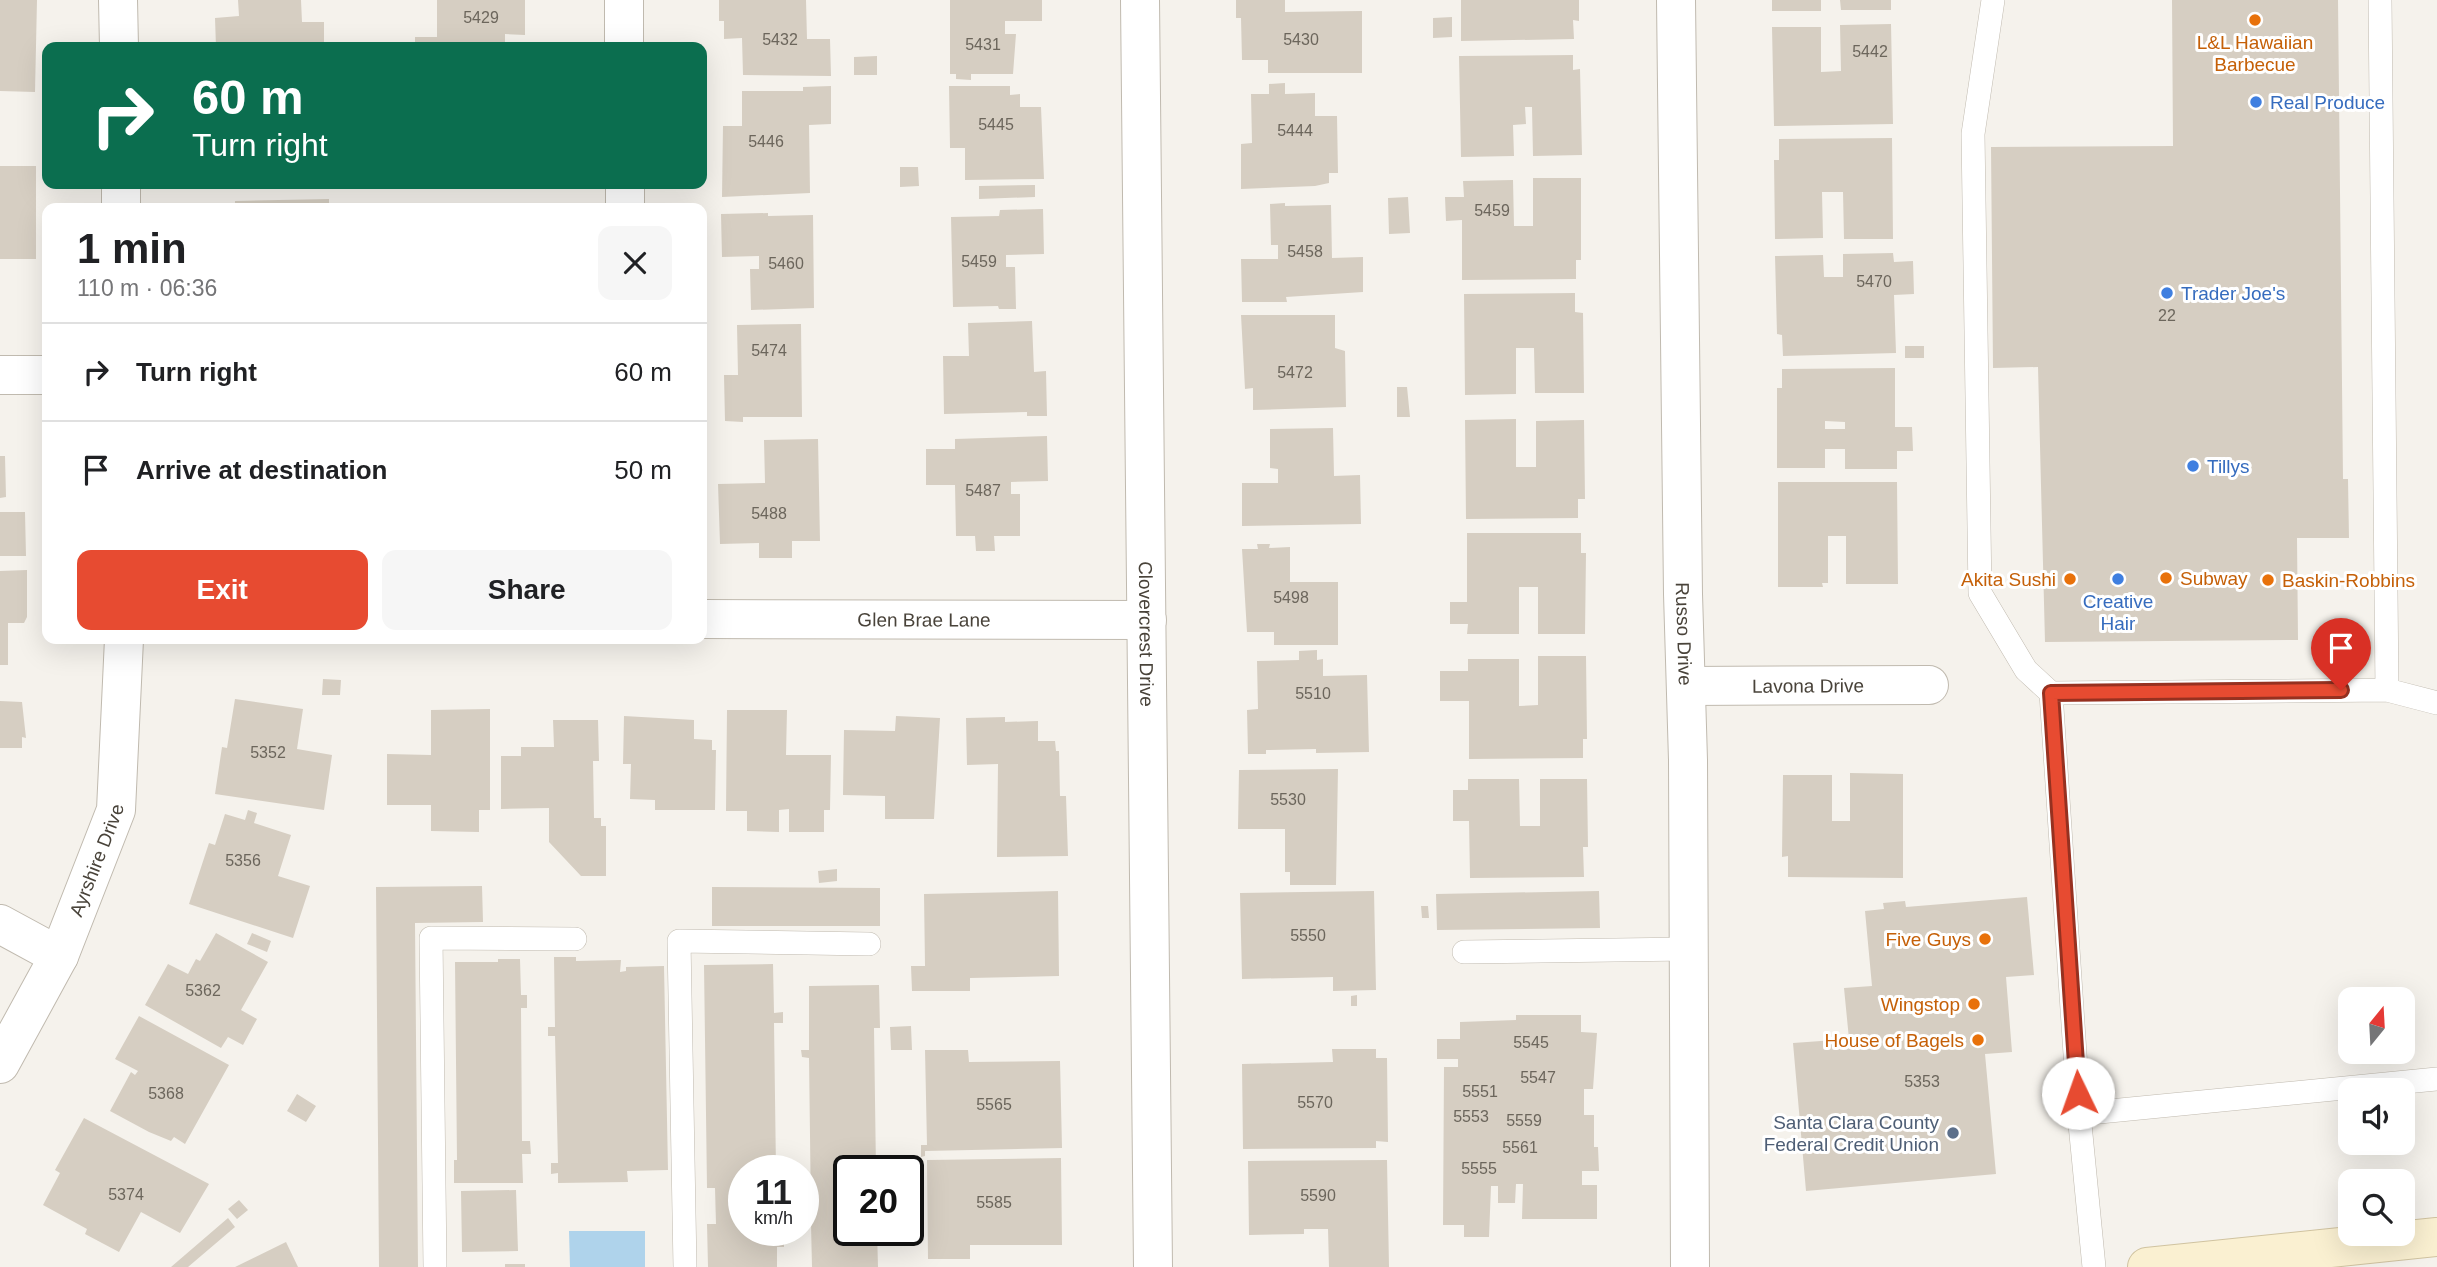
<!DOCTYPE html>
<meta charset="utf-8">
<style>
:root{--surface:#fff;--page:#f6f6f6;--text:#202124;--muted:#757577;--line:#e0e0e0;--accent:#e74b31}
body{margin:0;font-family:Arial,sans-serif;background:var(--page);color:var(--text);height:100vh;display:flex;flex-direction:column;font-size:26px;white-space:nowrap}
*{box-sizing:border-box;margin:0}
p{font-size:23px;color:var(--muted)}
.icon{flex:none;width:38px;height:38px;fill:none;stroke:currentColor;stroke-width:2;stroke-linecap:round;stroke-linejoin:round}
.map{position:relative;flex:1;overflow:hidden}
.side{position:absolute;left:42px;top:203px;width:665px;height:441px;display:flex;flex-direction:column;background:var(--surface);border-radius:14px;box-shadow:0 7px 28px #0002}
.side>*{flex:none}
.banner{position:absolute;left:42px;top:42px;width:665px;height:147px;border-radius:14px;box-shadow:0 7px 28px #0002;background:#0b6e4f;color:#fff;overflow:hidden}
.needle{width:46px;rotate:18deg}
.buttons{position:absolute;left:2338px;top:987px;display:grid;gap:14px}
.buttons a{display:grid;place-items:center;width:77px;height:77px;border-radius:14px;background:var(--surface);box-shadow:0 7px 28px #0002;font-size:35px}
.speed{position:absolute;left:728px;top:1155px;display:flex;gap:14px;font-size:35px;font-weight:700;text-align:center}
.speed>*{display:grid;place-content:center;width:91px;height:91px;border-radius:50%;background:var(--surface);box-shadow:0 7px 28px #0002;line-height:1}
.speed small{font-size:18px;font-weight:400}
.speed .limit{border:4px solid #111;border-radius:10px;background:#fff;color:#111}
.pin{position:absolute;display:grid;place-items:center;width:60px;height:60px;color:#fff;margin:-72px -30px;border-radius:50% 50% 50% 0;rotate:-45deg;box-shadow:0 0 7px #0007}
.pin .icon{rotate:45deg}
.me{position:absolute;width:77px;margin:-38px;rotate:357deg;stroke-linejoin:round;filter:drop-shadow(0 0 5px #0008)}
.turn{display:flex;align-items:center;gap:24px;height:147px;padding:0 35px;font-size:32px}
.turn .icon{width:91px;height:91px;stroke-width:2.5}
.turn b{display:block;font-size:49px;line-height:60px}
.round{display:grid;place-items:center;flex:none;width:74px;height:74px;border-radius:14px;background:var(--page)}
.head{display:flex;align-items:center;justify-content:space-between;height:119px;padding:0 35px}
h1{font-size:42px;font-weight:800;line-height:52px}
.primary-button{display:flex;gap:14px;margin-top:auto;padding:14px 35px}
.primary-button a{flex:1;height:80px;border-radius:14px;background:var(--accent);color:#fff;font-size:28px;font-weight:800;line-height:80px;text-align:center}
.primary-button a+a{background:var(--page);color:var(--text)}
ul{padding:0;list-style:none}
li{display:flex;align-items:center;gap:21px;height:98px;padding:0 35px;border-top:2px solid var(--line)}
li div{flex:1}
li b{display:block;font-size:26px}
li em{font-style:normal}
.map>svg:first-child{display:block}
.water{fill:#afd3eb}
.building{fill:#d6cec2;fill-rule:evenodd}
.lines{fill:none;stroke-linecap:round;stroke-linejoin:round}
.service-casing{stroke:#c0baaf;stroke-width:24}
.minor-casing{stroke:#c0baaf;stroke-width:40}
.secondary-casing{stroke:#d0c3a0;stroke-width:40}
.service{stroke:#fff;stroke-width:23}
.minor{stroke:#fff;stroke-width:38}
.secondary{stroke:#faf0d1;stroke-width:38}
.route-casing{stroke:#963120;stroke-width:18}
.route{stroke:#e74b31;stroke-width:12}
.food-dot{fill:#e8710a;stroke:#fff;stroke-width:2.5}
.shop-dot{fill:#3f7fe0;stroke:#fff;stroke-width:2.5}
.service-dot{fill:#5c6f8a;stroke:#fff;stroke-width:2.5}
.labels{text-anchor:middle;stroke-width:6;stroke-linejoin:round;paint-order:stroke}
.number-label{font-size:16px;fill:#6c665c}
.food-label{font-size:19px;fill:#c56008;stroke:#fff;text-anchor:end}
.shop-label{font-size:19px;fill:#366cbe;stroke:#fff;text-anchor:start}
.street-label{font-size:19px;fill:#49433a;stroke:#fff}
.service-label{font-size:19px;fill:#4e5e75;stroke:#fff;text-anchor:end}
</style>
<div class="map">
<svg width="2437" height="1267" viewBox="0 0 2437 1267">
<rect width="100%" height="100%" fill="#f5f2ec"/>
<path class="water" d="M569 1231H645V1267H570Z"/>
<path class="building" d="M0 0H37L35 92 0 91Z
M238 0H301L302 22H324V47H216L215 18 239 16Z
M437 0H525V35L505 34V47H415V37H437Z
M719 0H806L807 39H830L831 76 743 75 742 38 724 39V21H719Z
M950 0H1042V21H1005V34H1016L1013 74H971V80L956 79V74H950Z
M1236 0H1285V12L1362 11V73H1268V60H1242L1241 18H1236Z
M1461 0H1579V21L1573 20 1574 39 1461 41Z
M1772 0H1821V11H1772Z
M1840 0H1891V10H1841Z
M2172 0H2338L2343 479H2348L2349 538H2297L2298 640 2045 642 2038 367 1993 368 1991 147 2173 146Z
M1452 17V37L1433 38V18Z
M1891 24 1893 124 1774 126 1772 27H1821V72L1841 71 1840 25Z
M1573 55V70L1580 69 1582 155 1533 156 1532 107H1525L1526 124 1513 125 1514 156 1461 157 1459 56Z
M877 56V75H854V57Z
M1285 83V94L1315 93V116H1337L1338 173H1329V183L1315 186 1241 189V144L1252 143 1251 94H1269V84Z
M831 86V124L809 125 810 193 722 197 723 126H742V91H803V87Z
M949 86H1010V95L1020 94V107H1041L1044 179 965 180V148H950Z
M1892 138 1893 239H1844L1843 192H1822L1823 238 1775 239 1774 160H1779V139Z
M0 166H36V259H0Z
M900 167H918L919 186 900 187Z
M1533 178H1581V260H1576V279L1462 280V220L1446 221 1445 197H1464L1463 181 1513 180 1514 226H1533Z
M504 184H521L522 187H504Z
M1035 185V197L979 199V186Z
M1408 197 1410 233 1389 234 1388 198Z
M329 199V208H235V201Z
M1285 203V206L1331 205 1332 258 1363 257V292L1286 297 1287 302H1242L1241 259H1278V245H1271L1270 204Z
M1043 209 1044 254 1006 255V267H1015L1016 309H999L998 306 953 307 951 217 999 216 1000 210Z
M768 213V216L813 215 814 308 751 310 750 269H759V256L722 257 721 214Z
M1893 253 1894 262 1913 261 1914 294 1894 295 1896 353 1783 356 1782 335 1777 334 1775 256 1823 255 1824 277H1843V254Z
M1575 293V312L1583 313 1584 393H1535L1534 348H1516V394L1465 395 1464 294Z
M1241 315H1335V348L1345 351 1346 407 1253 410V388L1245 389Z
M1032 321 1034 372 1046 371 1047 416H1027V412L944 414 943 356H969L968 323Z
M801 324 802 417H743V422L725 421 724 375H738L737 325Z
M1905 346H1924V358H1905Z
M1895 368V427H1912L1913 451H1897V469H1845V449H1825V468H1777V388H1782V369ZM1825 421 1845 422V429H1825Z
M1397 387H1407L1410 417H1397Z
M1516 419V467H1536V421L1584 420 1585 499H1578V518L1466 519 1465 420Z
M1333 428 1334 476 1360 475 1361 524 1242 526V483H1278V469L1270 468V429Z
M1047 436 1048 481 1011 482V494H1020V536H994L995 551H976L975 536H956L955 485H926V449H955V439Z
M818 439 820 541H792V558H759V543L720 544 718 484 765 483 764 440Z
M0 456H5L6 497 0 498Z
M1778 482H1897L1898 584H1846V536H1828V583H1822L1823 587H1778Z
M0 512H25L26 556H0Z
M1467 533H1581V553H1586L1585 634H1538V587H1519V634H1467L1468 624H1450V602H1467Z
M1257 544H1270L1269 548 1290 547V582H1338V645H1274V632H1247L1242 549H1258Z
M27 570V617L24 623H8V665H0V571Z
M1317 650V660L1323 659V676L1367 675 1369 752 1316 753V749L1266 750V754H1248L1247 710 1258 709 1257 661 1299 660V651Z
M1538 656H1586L1587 739H1583V758L1469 759V701H1440V671H1468V659H1519V706L1538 705Z
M323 679 341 680 340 695H322Z
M235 699 303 709 297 749 332 755 324 810 215 794 222 747 227 748Z
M0 701 22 702 26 738 22 737V748H0Z
M490 709V810H479V832L431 831V805H387V754L431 755V710Z
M727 710H787L786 755H831L830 810H824V832H789V809L779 810V832L747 831V811H726Z
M624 716 694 720V739L712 740V750H716L715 810H655V800L630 799 631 764H623Z
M896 716 940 718 934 819H885V796L843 795 844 730 895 731Z
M1005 717V722L1038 721V741H1055L1056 751H1059L1060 796H1066L1068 856 997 857 998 764 967 765 966 718Z
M553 720H598L599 761H593L594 818H601V826H606V876H581L549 842V808L501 809V756H521V747H554Z
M1338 769 1336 885H1290V872H1285V829H1238L1239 770Z
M1850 773 1903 774V878L1788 877V856L1782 857 1783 775H1832V821H1850Z
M1468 779H1519L1520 826H1540V779H1587L1588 847H1583L1584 877 1470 878 1469 821H1453V790H1468Z
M248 810 257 813 254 823 291 835 278 876 310 886 293 938 189 904 209 843 215 845 225 814 245 820Z
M837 869V881L819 883 818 871Z
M482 886 483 922 415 923 418 1267H379L376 887Z
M712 887 880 888V926H712Z
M1058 891 1059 976 970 978V991H912L911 966H925L924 894Z
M1374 891 1376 990 1333 991V977L1242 979 1240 893Z
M1599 891 1600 928 1437 930 1436 894Z
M2027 897 2034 975 2006 977 2012 1052 1985 1054 1996 1174 1806 1191 1793 1043 1849 1039 1844 988 1872 986 1865 911 1884 909 1883 903 1905 901 1906 907Z
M1421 906H1428L1429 918H1422Z
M216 933 268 962 241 1010 257 1019 243 1045 228 1037 221 1048 145 1005 168 964 188 974 196 959 200 961Z
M252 933 271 941 267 952 247 944Z
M554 957H576V961L621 960 620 972 626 971V967L664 966 668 1170 627 1171 628 1182 558 1183V1173L551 1174V1163H558L555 1036H548V1027H555Z
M498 959H520L521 995H527V1008H521L522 1141H530L531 1154H522L523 1183H454V1160H457L455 962H498Z
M773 964 774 1013 783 1012V1023H774L776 1171H744V1230L784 1231V1247H777V1267H708L707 1224H716L715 1188H707L704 965Z
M879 985 880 1028H874L876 1171H849V1230H877L878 1267H812L811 1224 804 1225 803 1213H811L809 1058 802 1057 801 1050H809V986Z
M1357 995V1006H1351V996Z
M1516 1015H1581V1032L1597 1033 1593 1089H1584V1115H1594V1147H1598L1599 1171H1582V1185H1597V1219H1522L1523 1184H1516L1515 1203H1498V1186H1491L1489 1237H1464V1225H1443L1444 1067H1458V1059H1437V1039H1460V1022L1516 1020Z
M139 1016 229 1065 185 1144 174 1137 171 1141 149 1132 110 1111 131 1072 135 1075 138 1071 115 1059Z
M911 1026 912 1050H891L890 1027Z
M1332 1049H1376V1058H1387L1388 1142 1376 1141V1148L1243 1149 1242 1064 1333 1062Z
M925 1050H968L969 1062 1060 1061 1062 1148 925 1151V1156L921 1157V1145H927Z
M297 1094 316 1106 306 1122 287 1111Z
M84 1118 209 1184 180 1233 141 1212 119 1252 85 1234 87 1229 43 1205 60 1173 55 1170Z
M1061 1158 1062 1245H970V1259H928L927 1160Z
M1387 1160 1389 1267H1329L1328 1229H1304V1234L1249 1235 1248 1161Z
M516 1190 518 1251 462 1252 461 1191Z
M239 1200 248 1210 237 1219 228 1209Z
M228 1218 235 1227 188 1267H171Z
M286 1242 298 1267H235Z
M505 1264H525V1267H505Z"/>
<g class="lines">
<g class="service-casing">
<path id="service" d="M1993 0 1973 134 1980 593 2026 670 2051 693 2387 690 2437 703
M2380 0 2387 690
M2051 693 2079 1114 2094 1267
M1464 952 1688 949
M2079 1114 2437 1079
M435 1267 431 938 575 939
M685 1267 679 941 869 944"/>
</g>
<g class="minor-casing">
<g id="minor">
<path d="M118 0 119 47"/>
<path d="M624 0V47"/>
<path id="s1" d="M1140 0 1153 1267"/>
<path id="s2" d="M1676 0 1683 594 1688 760 1690 1267"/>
<path d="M121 184V208"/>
<path d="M625 184V208"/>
<path d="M0 375H47"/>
<path id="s3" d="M702 619 1147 620"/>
<path id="s4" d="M1686 686 1929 685"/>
<path d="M0 924 59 956"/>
<path id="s5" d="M0 1064 59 956 116 810 124 639"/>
</g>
</g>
<g class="secondary-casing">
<path id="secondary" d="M2147 1267 2437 1237"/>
</g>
<use href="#service" class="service"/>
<use href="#minor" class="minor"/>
<use href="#secondary" class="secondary"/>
</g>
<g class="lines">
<g class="route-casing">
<path id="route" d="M2078 1093 2051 693 2341 690"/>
</g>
<use href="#route" class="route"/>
</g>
<g class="food-dot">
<circle cx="2255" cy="20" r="7"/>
<circle cx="2166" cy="578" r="7"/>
<circle cx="2070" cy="579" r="7"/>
<circle cx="2268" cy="580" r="7"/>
<circle cx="1985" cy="939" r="7"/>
<circle cx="1974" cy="1004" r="7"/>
<circle cx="1978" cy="1040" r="7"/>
</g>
<g class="shop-dot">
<circle cx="2256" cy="102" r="7"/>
<circle cx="2167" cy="293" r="7"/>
<circle cx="2193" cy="466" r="7"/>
<circle cx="2118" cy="579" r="7"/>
</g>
<circle class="service-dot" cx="1953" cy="1133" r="7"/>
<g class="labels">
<g class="number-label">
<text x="481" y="23">5429</text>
<text x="780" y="45">5432</text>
<text x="1301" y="45">5430</text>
<text x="983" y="50">5431</text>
<text x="1870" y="57">5442</text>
<text x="996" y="130">5445</text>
<text x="1295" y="136">5444</text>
<text x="766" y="147">5446</text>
<text x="1492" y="216">5459</text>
<text x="1305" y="257">5458</text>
<text x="979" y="267">5459</text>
<text x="786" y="269">5460</text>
<text x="1874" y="287">5470</text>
<text x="2167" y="321">22</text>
<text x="769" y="356">5474</text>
<text x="1295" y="378">5472</text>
<text x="983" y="496">5487</text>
<text x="769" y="519">5488</text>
<text x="1291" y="603">5498</text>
<text x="1313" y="699">5510</text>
<text x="268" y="758">5352</text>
<text x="1288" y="805">5530</text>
<text x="243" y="866">5356</text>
<text x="1308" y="941">5550</text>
<text x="203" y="996">5362</text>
<text x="1531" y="1048">5545</text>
<text x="1538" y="1083">5547</text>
<text x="1922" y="1087">5353</text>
<text x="1480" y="1097">5551</text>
<text x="166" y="1099">5368</text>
<text x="1315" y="1108">5570</text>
<text x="994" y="1110">5565</text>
<text x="1471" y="1122">5553</text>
<text x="1524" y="1126">5559</text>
<text x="1520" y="1153">5561</text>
<text x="1479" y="1174">5555</text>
<text x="126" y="1200">5374</text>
<text x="1318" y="1201">5590</text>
<text x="994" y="1208">5585</text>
</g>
<g class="food-label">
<text x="2255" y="49" text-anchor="middle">L&amp;L Hawaiian<tspan x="2255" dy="22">Barbecue</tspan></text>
<text x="2180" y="585" text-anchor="start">Subway</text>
<text x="2056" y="586">Akita Sushi</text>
<text x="2282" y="587" text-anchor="start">Baskin-Robbins</text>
<text x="1971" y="946">Five Guys</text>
<text x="1960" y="1011">Wingstop</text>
<text x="1964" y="1047">House of Bagels</text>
</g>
<g class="shop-label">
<text x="2270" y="109">Real Produce</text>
<text x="2181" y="300">Trader Joe's</text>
<text x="2207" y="473">Tillys</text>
<text x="2118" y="608" text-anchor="middle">Creative<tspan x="2118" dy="22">Hair</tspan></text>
</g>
<g class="street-label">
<text dy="7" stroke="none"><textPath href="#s3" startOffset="222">Glen Brae Lane</textPath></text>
<text dy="7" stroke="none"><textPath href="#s1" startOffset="634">Clovercrest Drive</textPath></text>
<text dy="7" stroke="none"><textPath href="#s2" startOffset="634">Russo Drive</textPath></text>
<text dy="7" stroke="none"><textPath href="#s4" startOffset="122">Lavona Drive</textPath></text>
<text dy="7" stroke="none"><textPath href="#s5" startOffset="226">Ayrshire Drive</textPath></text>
</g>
<g class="service-label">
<text x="1939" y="1129">Santa Clara County<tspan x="1939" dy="22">Federal Credit Union</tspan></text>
</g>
</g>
</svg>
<div class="buttons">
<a><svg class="needle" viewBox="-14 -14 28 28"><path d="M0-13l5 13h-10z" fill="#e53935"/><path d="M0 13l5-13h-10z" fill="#757577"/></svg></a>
<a><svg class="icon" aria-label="sound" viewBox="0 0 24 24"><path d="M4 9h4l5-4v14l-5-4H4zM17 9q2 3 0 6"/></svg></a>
<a><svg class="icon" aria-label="search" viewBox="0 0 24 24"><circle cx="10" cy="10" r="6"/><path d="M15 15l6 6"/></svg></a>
</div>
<div class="speed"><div>11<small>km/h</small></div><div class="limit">20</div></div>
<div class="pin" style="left:2341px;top:690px;background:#d93025"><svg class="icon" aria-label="arrive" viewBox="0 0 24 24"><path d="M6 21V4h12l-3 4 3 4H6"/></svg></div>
<svg class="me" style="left:2078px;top:1093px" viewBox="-20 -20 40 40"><circle r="19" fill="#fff"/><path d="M0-13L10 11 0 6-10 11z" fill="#e74b31"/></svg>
<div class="banner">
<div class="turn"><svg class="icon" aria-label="right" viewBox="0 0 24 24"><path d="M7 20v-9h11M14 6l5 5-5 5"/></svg><div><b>60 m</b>Turn right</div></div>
</div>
<section class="side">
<div class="head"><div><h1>1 min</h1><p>110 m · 06:36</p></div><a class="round"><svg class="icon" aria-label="close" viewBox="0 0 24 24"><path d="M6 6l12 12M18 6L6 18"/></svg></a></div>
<ul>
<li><svg class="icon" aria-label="right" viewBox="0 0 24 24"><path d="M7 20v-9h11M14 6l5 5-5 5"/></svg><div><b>Turn right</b></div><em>60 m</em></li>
<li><svg class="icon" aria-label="arrive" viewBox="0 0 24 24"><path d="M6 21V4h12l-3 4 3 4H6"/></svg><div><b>Arrive at destination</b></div><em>50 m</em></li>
</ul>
<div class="primary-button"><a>Exit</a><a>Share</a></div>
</section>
</div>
